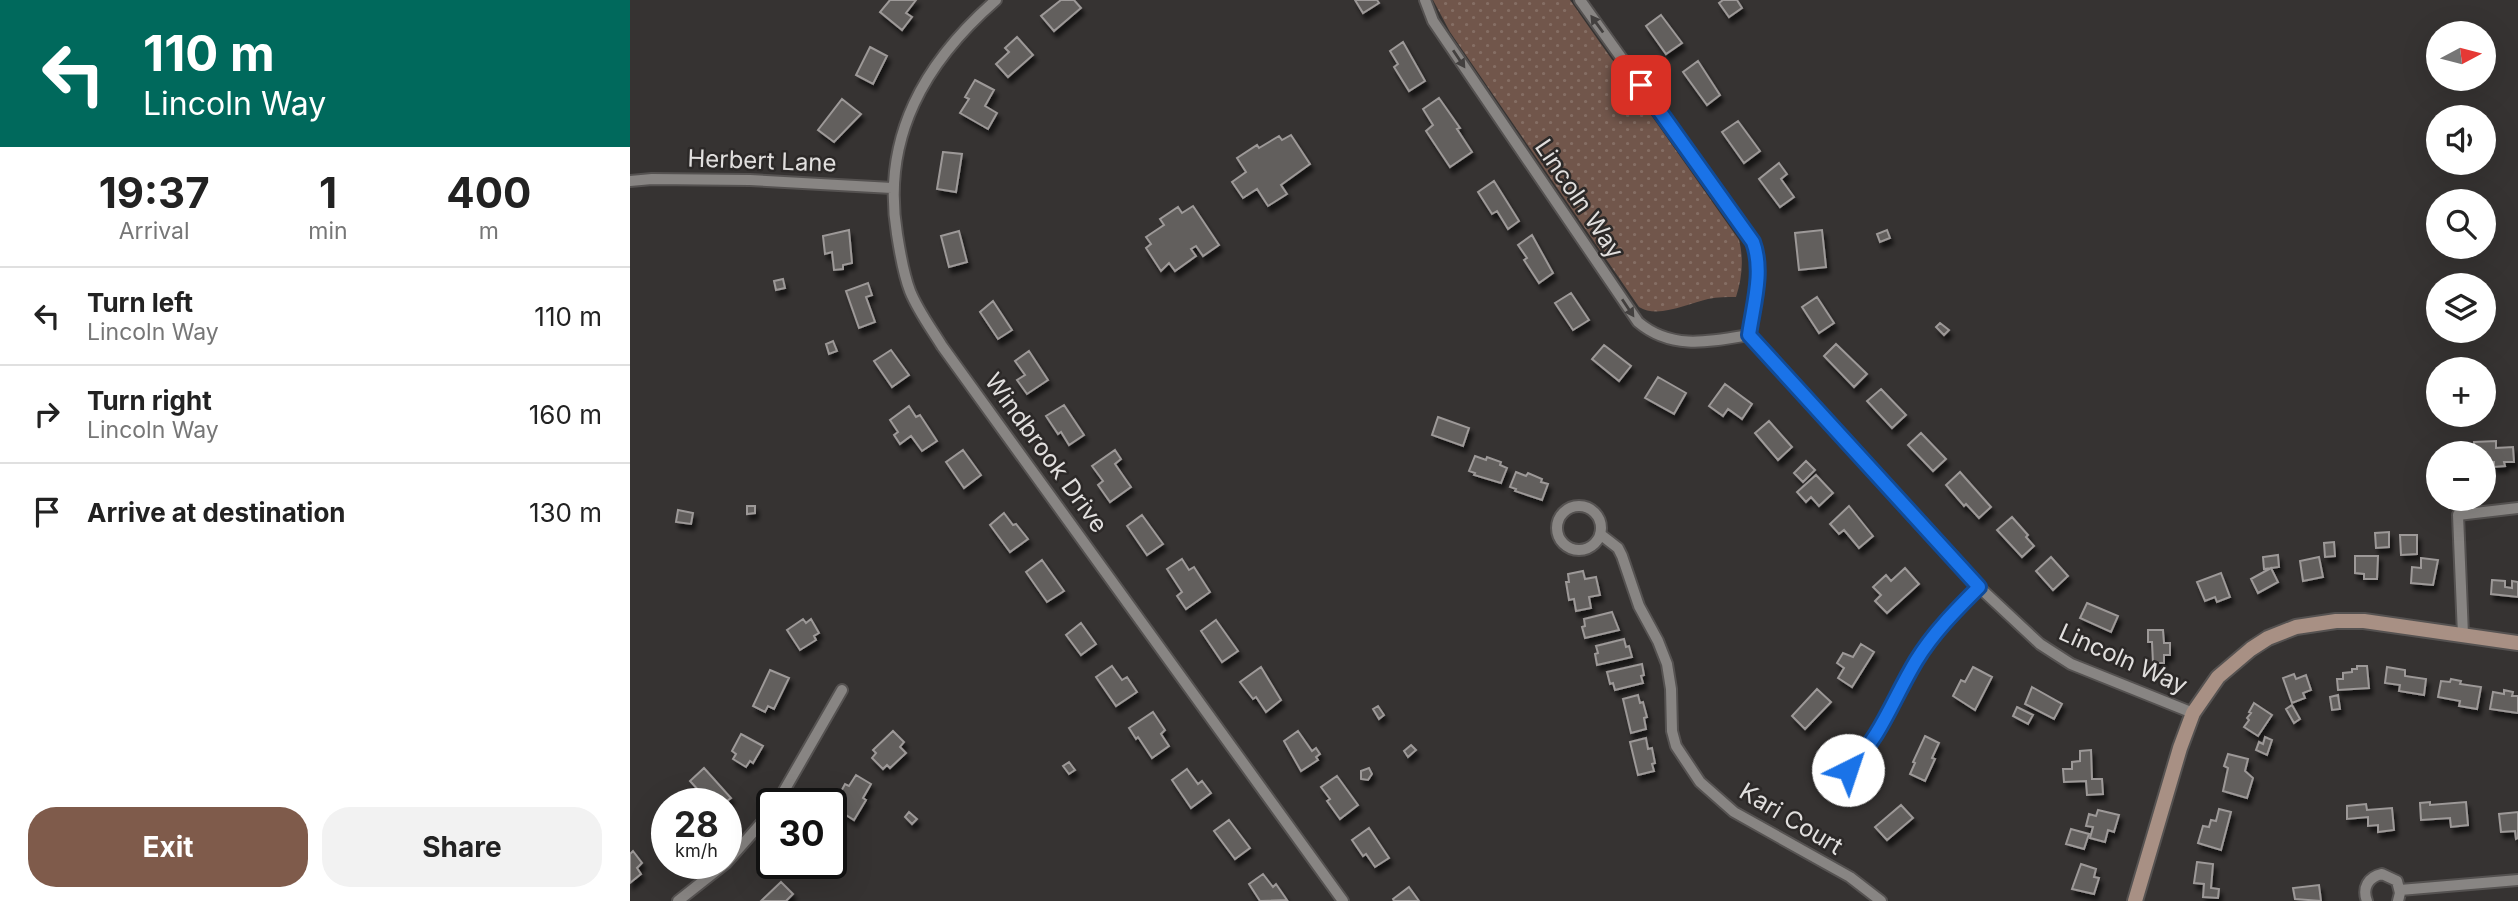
<!DOCTYPE html>
<meta charset="utf-8">
<style>
:root{--surface:#fff;--page:#f2f2f2;--text:#222;--muted:#767676;--line:#e0e0e0;--accent:#7f5b4b}
body{margin:0;font-family:Inter,sans-serif;background:var(--page);color:var(--text);height:100vh;display:flex;flex-direction:column;font-size:26px;white-space:nowrap}
*{box-sizing:border-box;margin:0}
p{font-size:23px;color:var(--muted)}
.icon{flex:none;width:38px;height:38px;fill:none;stroke:currentColor;stroke-width:2;stroke-linecap:round;stroke-linejoin:round}
.map{position:relative;flex:1;overflow:hidden}
.panel{display:flex;flex-direction:column;background:var(--surface);width:630px}
.panel>*{flex:none}
.guide{background:#00695c;color:#fff;overflow:hidden}
.needle{width:46px;rotate:83deg}
.fabs{position:absolute;left:1796px;top:21px;display:grid;gap:14px}
.fabs a{display:grid;place-items:center;width:70px;height:70px;border-radius:50%;background:var(--surface);box-shadow:0 7px 28px #0002;font-size:35px}
.speed{position:absolute;left:21px;top:788px;display:flex;gap:14px;font-size:35px;font-weight:700;text-align:center}
.speed>*{display:grid;place-content:center;width:91px;height:91px;border-radius:50%;background:var(--surface);box-shadow:0 7px 28px #0002;line-height:1}
.speed small{font-size:18px;font-weight:400}
.speed .limit{border:4px solid #111;border-radius:10px;background:#fff;color:#111}
.pin{position:absolute;display:grid;place-items:center;width:60px;height:60px;color:#fff;margin:-30px;border-radius:14px;box-shadow:0 4px 10px #0006}
.me{position:absolute;width:77px;margin:-38px;rotate:41deg;stroke-linejoin:round;filter:drop-shadow(0 0 5px #0008)}
.turn{display:flex;align-items:center;gap:24px;height:147px;padding:0 28px;font-size:32px}
.turn .icon{width:91px;height:91px;stroke-width:2.5}
.turn b{display:block;font-size:49px;line-height:60px}
.eta{display:flex;justify-content:space-evenly;align-items:center;height:119px;text-align:center}
.eta b{font-size:42px;font-weight:700;line-height:49px}
.action{display:flex;gap:14px;margin-top:auto;padding:14px 28px}
.action a{flex:1;height:80px;border-radius:28px;background:var(--accent);color:#fff;font-size:28px;font-weight:700;line-height:80px;text-align:center}
.action a+a{background:var(--page);color:var(--text)}
ul{padding:0;list-style:none}
li{display:flex;align-items:center;gap:21px;height:98px;padding:0 28px;border-top:2px solid var(--line)}
li div{flex:1}
li b{display:block;font-size:26px}
li em{font-style:normal}
main{display:flex;flex:1;min-height:0}
.map>svg:first-child{display:block}
.park{fill:url(#park-dots)}
.building{fill:#625f5d;stroke:#9d9998;stroke-width:2;filter:url(#shadow)}
.lines{fill:none;stroke-linecap:round;stroke-linejoin:round}
.street-casing{stroke:#555251;stroke-width:14}
.secondary-casing{stroke:#555251;stroke-width:18}
.street{stroke:#888583;stroke-width:10}
.secondary{stroke:#a89084;stroke-width:14}
.oneway{fill:#43403f}
.route-casing{stroke:#114b97;stroke-width:18}
.route{stroke:#1a73e8;stroke-width:12}
.labels{text-anchor:middle;stroke-width:5;stroke-linejoin:round;paint-order:stroke}
.street-label{font-size:24px;fill:#e1dfde;stroke:#2c2928}
</style>
<main>
<section class="panel">
<div class="guide">
<div class="turn"><svg class="icon" aria-label="left" viewBox="0 0 24 24"><path d="M17 20v-9H6M10 6l-5 5 5 5"/></svg><div><b>110 m</b>Lincoln Way</div></div>
</div>
<div class="eta">
<div><b>19:37</b><p>Arrival</p></div>
<div><b>1</b><p>min</p></div>
<div><b>400</b><p>m</p></div>
</div>
<ul>
<li><svg class="icon" aria-label="left" viewBox="0 0 24 24"><path d="M17 20v-9H6M10 6l-5 5 5 5"/></svg><div><b>Turn left</b><p>Lincoln Way</p></div><em>110 m</em></li>
<li><svg class="icon" aria-label="right" viewBox="0 0 24 24"><path d="M7 20v-9h11M14 6l5 5-5 5"/></svg><div><b>Turn right</b><p>Lincoln Way</p></div><em>160 m</em></li>
<li><svg class="icon" aria-label="arrive" viewBox="0 0 24 24"><path d="M6 21V4h12l-3 4 3 4H6"/></svg><div><b>Arrive at destination</b></div><em>130 m</em></li>
</ul>
<div class="action"><a>Exit</a><a>Share</a></div>
</section>
<div class="map">
<svg width="1888" height="901" viewBox="0 0 1888 901">
<defs>
<pattern id="park-dots" width="8" height="8" patternUnits="userSpaceOnUse" patternTransform="scale(1.75)"><rect width="8" height="8" fill="#71564b"/><path d="M2 2h.1M6 6h.1" fill="none" stroke="#856e64" stroke-width="1.8" stroke-linecap="round"/></pattern>
<filter id="shadow"><feDropShadow dx="3" dy="5.5" stdDeviation="2" flood-color="#0009"/></filter>
</defs>
<rect width="100%" height="100%" fill="#363332"/>
<path class="park" d="M803 0H940L1109 240C1114 260 1112 278 1106 297 1097 297 1088 297 1078 299 1059 303 1028 319 1009 307L820 32Z"/>
<path class="building" d="M260 0H286L276 13 282 17 272 30 250 12Z
M431 0H444L451 8 424 31 411 16Z
M725 0H747L749 3 733 13Z
M1093 0H1107L1112 8 1099 17 1089 3Z
M1031 15 1052 43 1036 54 1016 26Z
M387 37 403 55 378 77 366 64 379 52 375 48Z
M773 42 795 81 779 91 764 67 768 64 760 51Z
M240 47 257 56 243 84 226 75Z
M1068 61 1090 95 1077 105 1053 72Z
M345 80 364 90 355 106 367 113 358 129 330 113 339 99 335 97Z
M809 98 830 128 827 129 842 152 820 167 796 131 803 125 793 109Z
M212 99 231 114 204 142 188 130Z
M1108 121 1130 151 1114 163 1092 132Z
M661 135 680 164 651 185 657 194 638 206 627 189 613 198 602 182 616 172 607 158 627 145 629 148 649 136 652 140Z
M313 152 332 154 326 192 307 189Z
M1149 163 1157 174 1151 179 1164 197 1150 207 1129 179Z
M864 181 889 221 878 229 867 211 862 214 848 192Z
M563 206 589 245 573 256 566 246 561 249 566 256 545 271 539 263 531 271 516 248 521 244 516 237 534 225 530 219 548 207 552 213Z
M219 230 222 263 213 265V269L204 270 202 252 195 254 193 236Z
M1192 230 1196 267 1169 270 1165 233Z
M1257 230 1260 238 1250 242 1247 234Z
M329 231 337 262 319 267 311 236Z
M902 235 923 273 909 283 894 260 897 258 888 245Z
M153 279 155 288 146 290 144 281Z
M238 283 242 295 236 297 245 322 229 328 216 291Z
M941 293 959 320 943 330 925 303Z
M1187 297 1204 323 1189 333 1172 307Z
M363 301 382 330 368 339 350 312Z
M1310 323 1319 330 1314 335 1306 327Z
M203 341 207 351 199 354 196 344Z
M1206 344 1237 374 1224 387 1194 356Z
M974 345 1001 366 989 381 962 359Z
M261 350 279 375 262 387 244 361Z
M399 351 418 380 397 394 387 380 395 375 385 361Z
M1028 377 1056 393 1044 414 1015 398Z
M1095 384 1122 404 1112 419 1098 409 1093 416 1079 406Z
M1251 389 1276 415 1262 428 1237 401Z
M434 405 454 435 439 445 431 432 428 434 416 416Z
M279 406 286 417 290 415 307 441 292 451 281 436 270 444 264 435 268 432 260 420Z
M808 417 839 428 833 446 802 435Z
M1139 421 1162 447 1148 460 1125 433Z
M1291 433 1316 459 1303 471 1278 445Z
M1866 441V448L1883 447 1884 462H1874L1875 466 1864 467V462H1853V453H1845L1844 442Z
M333 450 351 475 334 488 316 462Z
M485 450 491 459 485 464 501 487 480 502 468 485 473 481 462 466Z
M845 456 856 460 857 457 871 462 870 465 877 468 871 483 844 475 845 473 839 471Z
M1176 461 1185 470 1173 482 1164 473Z
M886 472 896 476 898 473 912 479 911 482 918 484 912 500 885 491 886 489 880 487Z
M1330 472 1361 507 1349 518 1336 504 1334 506 1316 485Z
M1186 475 1203 493 1189 506 1181 497 1176 502 1167 492Z
M117 506H125V513L117 514Z
M1219 506 1243 536 1229 548 1214 530 1209 534 1200 524Z
M48 510 63 513 61 524 46 522Z
M374 513 383 525 386 524 398 539 380 552 360 525Z
M512 515 533 544 517 555 497 526Z
M1382 517 1398 535 1396 537 1404 546 1392 557 1367 530Z
M1759 532V547L1746 548 1745 533Z
M1770 535H1787V554L1771 555Z
M1704 542 1705 556 1695 557 1694 543Z
M1648 555 1649 567 1634 569 1633 557Z
M1725 556H1748L1747 579H1734V574L1725 573Z
M1421 557 1438 576 1423 590 1406 571Z
M1689 557 1693 577 1673 581 1670 561Z
M1791 558 1808 560 1803 585 1781 583 1782 567 1791 568Z
M552 559 559 570 564 567 580 592 556 609 547 596 552 592 537 569Z
M412 560 434 591 417 602 396 572Z
M1275 568 1289 584 1257 613 1245 601 1251 595 1243 587 1256 575 1261 581Z
M1641 568 1648 582 1628 593 1621 579Z
M953 571 955 579 966 577 970 595 959 597 961 608 946 611 944 599 939 600 936 582H939L938 574Z
M1591 573 1600 597 1587 602 1585 597 1575 601 1567 582Z
M1862 580 1875 581V587L1882 588V581L1888 582V597L1861 594Z
M1457 603 1488 616 1481 632 1450 618Z
M982 612 989 630 955 638 952 627 955 626 954 619Z
M173 619 176 623 181 619 189 633 184 636 186 640 170 650 157 630Z
M586 620 608 651 592 662 571 631Z
M451 623 466 644 451 655 436 635Z
M1518 630H1533L1534 643H1540V655H1534V663H1523L1522 642H1518Z
M994 639 996 647 999 646 1002 657 967 665 965 654 968 653 966 646Z
M1231 644 1244 652 1222 687 1208 678 1214 668 1207 663 1213 653 1223 657Z
M1012 664 1014 675 1011 676 1013 683 985 690 983 683 980 684 977 672Z
M482 666 492 680 497 677 507 692 486 706 466 677Z
M1727 666H1737L1739 688 1708 690 1707 679H1713V673L1722 672V669H1727Z
M631 667 651 700 636 712 626 697 623 699 610 682Z
M1343 667 1362 677 1345 710 1323 696 1331 680 1335 682Z
M1757 667 1775 670V676L1796 679 1794 695 1769 691 1770 685 1755 683Z
M140 670 159 678 144 709 138 706 135 712 123 706Z
M1664 674 1666 679 1676 675 1681 690 1673 693 1675 698 1662 703 1653 678Z
M1821 679 1831 681 1830 684 1851 687 1847 709 1829 706 1830 701 1808 697 1811 681 1820 682Z
M1402 687 1432 704 1424 719 1395 704Z
M1187 689 1201 702 1175 729 1162 716Z
M1874 690 1883 692 1882 696H1888V713L1860 709 1863 692 1874 694Z
M1008 695 1010 703 1013 702 1017 717 1014 718 1016 729 1001 733 993 699Z
M1708 695 1710 709 1702 710 1700 697Z
M1624 703 1642 715 1628 736 1614 727 1619 720 1617 718 1621 713 1619 712Z
M1662 705 1670 719 1664 723 1656 709Z
M748 706 754 715 749 719 743 709Z
M1387 707 1403 715 1398 724 1383 716Z
M523 712 535 730 531 734 539 746 522 758 508 737 506 739 499 728Z
M263 731 274 742 270 747 276 753 260 768 257 765 253 769 242 758 246 753 243 750Z
M668 731 682 751 686 748 690 754 686 757 688 760 671 771 654 741Z
M111 734 133 746 123 763 120 761 116 767 103 759 106 754 102 751Z
M1295 736 1309 743 1302 758 1305 759 1295 781 1280 774 1285 763 1283 762Z
M1635 737 1642 740 1637 755 1626 750 1629 742 1633 744Z
M1016 738 1018 749 1022 748 1025 763 1022 764 1024 771 1008 775 1000 742Z
M781 745 786 750 778 757 774 751Z
M1461 750 1462 779H1472L1473 794 1457 795 1456 781 1434 782 1433 769H1442V762L1450 761V751Z
M1598 754 1618 759 1615 771 1623 778 1617 798 1593 791 1598 768 1594 766Z
M439 762 445 770 439 774 433 766Z
M74 768 101 798 94 803H80L60 781Z
M739 768 742 774 738 780 731 779V771Z
M557 769 568 784 572 781 581 793 561 808 542 780Z
M226 775 241 784 233 798 236 800 224 820 208 810 212 803 207 799 215 784 219 786Z
M707 776 728 805 710 819 697 801 700 799 691 787Z
M1800 802V805L1836 802 1838 825 1821 827 1820 818 1791 820 1790 803Z
M1736 804 1737 810 1762 808 1764 830 1748 832V825L1738 826V817L1717 819V806Z
M1271 805 1283 818 1257 840 1245 827Z
M1589 809 1601 812 1591 850 1568 843 1573 826 1579 827 1581 820 1586 821Z
M1468 810 1489 815 1484 832 1478 830 1475 842 1460 838 1463 827 1456 826 1459 814 1466 816Z
M279 812 287 819 282 824 275 817Z
M1888 812V838L1886 839 1885 831 1871 832 1869 814Z
M599 820 620 848 605 859 584 831Z
M201 828 211 834 204 846 201 844Z
M739 828 759 858 745 867 736 854 733 856 722 840Z
M1441 829 1459 834 1454 849 1436 844Z
M3 851 12 863 7 868 11 874 0 883V854Z
M1567 862 1583 864 1581 888 1589 889 1588 898 1573 897 1574 884 1564 883Z
M172 863H188L184 870Z
M1451 864 1466 869 1464 877 1469 878 1464 894 1442 889Z
M633 874 643 887 646 884 657 900 630 901 619 884Z
M151 882 163 894 156 901H131Z
M1689 885 1691 901 1665 899 1663 888Z
M779 887 789 901H764L763 899Z"/>
<g class="lines">
<g class="street-casing">
<path id="street" d="M366 0C295 62 251 137 267 234 270 253 273 273 280 291 288 311 301 328 312 346L713 901
M795 0 803 21 1008 322C1041 350 1078 342 1119 335
M950 0 1123 242C1133 271 1123 306 1119 335
M0 181 22 179 120 180 262 188
M1119 335 1349 587 1410 644 1441 664 1563 713
M927 528a22 22 0 1 1 44 0a22 22 0 1 1-44 0Z
M970 534 988 548 992 556 1009 606 1028 641 1037 664 1041 689 1042 731 1046 746 1070 782 1104 812 1220 877 1251 901
M1833 635 1828 515 1888 508
M1218 770C1252 735 1262 701 1286 661 1303 633 1327 610 1349 587
M147 803 212 690
M1770 890 1888 880
M48 901 96 863 142 811
M1737 901C1732 888 1738 877 1752 874L1767 881 1770 893 1768 901"/>
</g>
<g class="secondary-casing">
<path id="secondary" d="M1505 901 1550 748 1563 713 1588 677 1621 649 1638 638 1666 627 1706 621H1734L1888 643"/>
</g>
<use href="#street" class="street"/>
<use href="#secondary" class="secondary"/>
</g>
<defs><path id="oneway-solid" d="M-6-.8H1V-3.2L6.5 0L1 3.2V.8H-6Z" transform="scale(1.75)"/></defs>
<g class="oneway">
<use href="#oneway-solid" transform="translate(967 24) rotate(-126)"/>
<use href="#oneway-solid" transform="translate(829 59) rotate(56)"/>
<use href="#oneway-solid" transform="translate(998 308) rotate(56)"/>
</g>
<g class="lines">
<g class="route-casing">
<path id="route" d="M1011 85 1123 242C1134 271 1123 306 1119 335L1349 587C1326 610 1303 633 1286 661 1262 701 1252 735 1218 770"/>
</g>
<use href="#route" class="route"/>
</g>
<g class="labels">
<g class="street-label">
<text transform="translate(132 161) rotate(2)" y="8">Herbert Lane</text>
<text transform="translate(949 199) rotate(56)" y="8">Lincoln Way</text>
<text transform="translate(416 453) rotate(54)" y="8">Windbrook Drive</text>
<text transform="translate(1493 659) rotate(24)" y="8">Lincoln Way</text>
<text transform="translate(1161 819) rotate(31)" y="8">Kari Court</text>
</g>
</g>
</svg>
<div class="fabs">
<a><svg class="needle" viewBox="-14 -14 28 28"><path d="M0-13l5 13h-10z" fill="#e53935"/><path d="M0 13l5-13h-10z" fill="#767676"/></svg></a>
<a><svg class="icon" aria-label="sound" viewBox="0 0 24 24"><path d="M4 9h4l5-4v14l-5-4H4zM17 9q2 3 0 6"/></svg></a>
<a><svg class="icon" aria-label="search" viewBox="0 0 24 24"><circle cx="10" cy="10" r="6"/><path d="M15 15l6 6"/></svg></a>
<a><svg class="icon" aria-label="layers" viewBox="0 0 24 24"><path d="M12 4l9 5-9 5-9-5zM3 14l9 5 9-5"/></svg></a>
<a>+</a>
<a>−</a>
</div>
<div class="speed"><div>28<small>km/h</small></div><div class="limit">30</div></div>
<div class="pin" style="left:1011px;top:85px;background:#d93025"><svg class="icon" aria-label="arrive" viewBox="0 0 24 24"><path d="M6 21V4h12l-3 4 3 4H6"/></svg></div>
<svg class="me" style="left:1218px;top:770px" viewBox="-20 -20 40 40"><circle r="19" fill="#fff"/><path d="M0-13L10 11 0 6-10 11z" fill="#1a73e8"/></svg>
</div>
</main>
